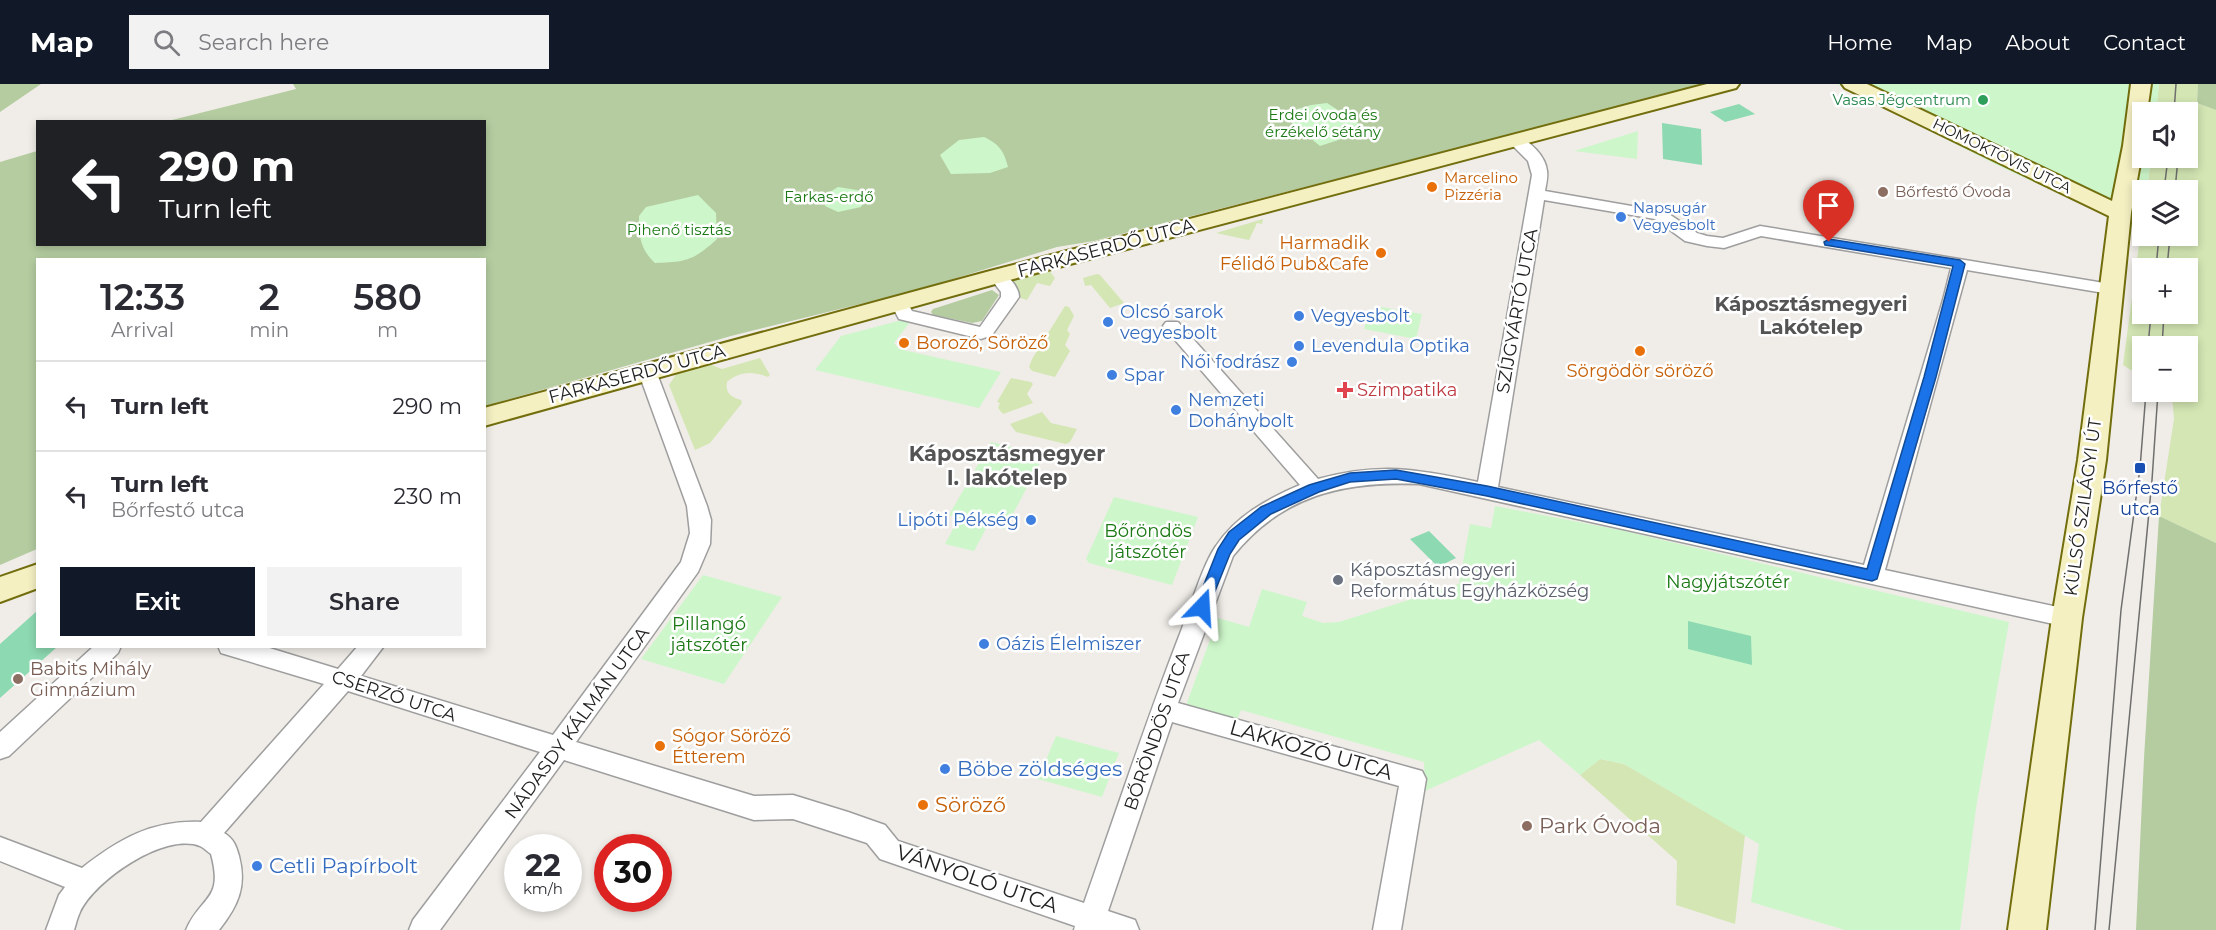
<!DOCTYPE html>
<meta charset="utf-8">
<style>
:root{--surface:#fff;--page:#f2f2f3;--text:#2b2b33;--muted:#7c7c81;--line:#e1e1e2;--accent:#111827}
body{margin:0;font-family:Montserrat,sans-serif;background:var(--page);color:var(--text);height:100vh;display:flex;flex-direction:column;font-size:22px;white-space:nowrap}
*{box-sizing:border-box;margin:0}
p{font-size:20px;color:var(--muted)}
.icon{flex:none;width:33px;height:33px;fill:none;stroke:currentColor;stroke-width:2;stroke-linecap:round;stroke-linejoin:round}
.map{position:relative;flex:1;overflow:hidden}
.sheet{position:absolute;left:36px;top:174px;width:450px;height:390px;display:flex;flex-direction:column;background:var(--surface);border-radius:0px;box-shadow:0 3px 9px #0003}
.sheet>*{flex:none}
.banner{position:absolute;left:36px;top:36px;width:450px;height:126px;border-radius:0px;box-shadow:0 3px 9px #0003;background:#202124;color:#fff;overflow:hidden}
.fabs{position:absolute;left:2132px;top:18px;display:grid;gap:12px}
.fabs a{display:grid;place-items:center;width:66px;height:66px;border-radius:0px;background:var(--surface);box-shadow:0 3px 9px #0003;font-size:30px}
.speed{position:absolute;left:504px;top:750px;display:flex;gap:12px;font-size:30px;font-weight:700;text-align:center}
.speed>*{display:grid;place-content:center;width:78px;height:78px;border-radius:50%;background:var(--surface);box-shadow:0 3px 9px #0003;line-height:1}
.speed small{font-size:15px;font-weight:400}
.speed .limit{border:9px solid #d22;background:#fff;color:#111}
.pin{position:absolute;display:grid;place-items:center;width:51px;height:51px;color:#fff;margin:-62px -26px;border-radius:50% 50% 50% 0;rotate:-45deg;box-shadow:0 0 6px #0007}
.pin .icon{rotate:45deg}
.me{position:absolute;width:66px;margin:-33px;rotate:20deg;stroke-linejoin:round;filter:drop-shadow(0 0 4px #0008)}
.turn{display:flex;align-items:center;gap:21px;height:126px;padding:0 24px;font-size:27px}
.turn .icon{width:78px;height:78px;stroke-width:2.5}
.turn b{display:block;font-size:42px;line-height:51px}
.eta{display:flex;justify-content:space-evenly;align-items:center;height:102px;text-align:center}
.eta b{font-size:36px;font-weight:600;line-height:42px}
.cta{display:flex;gap:12px;margin-top:auto;padding:12px 24px}
.cta a{flex:1;height:69px;border-radius:0px;background:var(--accent);color:#fff;font-size:24px;font-weight:600;line-height:69px;text-align:center}
.cta a+a{background:var(--page);color:var(--text)}
ul{padding:0;list-style:none}
li{display:flex;align-items:center;gap:18px;height:90px;padding:0 24px;border-top:2px solid var(--line)}
li div{flex:1}
li b{display:block;font-size:22px}
li em{font-style:normal}
header{display:flex;align-items:center;gap:36px;box-sizing:border-box;height:84px;padding:0 30px;background:var(--accent);color:#fff}
header strong{font-size:28px}
nav{display:flex;gap:33px;margin-inline-start:auto;font-size:21px}
.search{width:420px;height:54px;background:var(--page);display:flex;align-items:center;gap:15px;box-sizing:border-box;padding:0 21px;border-radius:0px;color:var(--muted);font-size:22px}
.map>svg:first-child{display:block}
.grass{fill:#d3e6b3;fill-rule:evenodd}
.forest{fill:#b4cca0}
.park{fill:#cdf6ca}
.pitch{fill:#8dd9b1}
.lines{fill:none;stroke-linecap:round;stroke-linejoin:round}
.street-casing{stroke:#9e9e9e;stroke-width:3}
.secondary-casing{stroke:#726e0e;stroke-width:4}
.street{fill:#fff;fill-rule:evenodd}
.secondary{fill:#f5f0c2;fill-rule:evenodd}
.tram{stroke:#6f6f6f;stroke-width:1.5}
.route{fill:#1a73e8;stroke:#114b97;stroke-width:1.5}
.leisure-dot{fill:#2e9e5b;stroke:#fff;stroke-width:2}
.food-dot{fill:#e8710a;stroke:#fff;stroke-width:2}
.education-dot{fill:#8d6e63;stroke:#fff;stroke-width:2}
.shop-dot{fill:#3f7fe0;stroke:#fff;stroke-width:2}
.health-dot{fill:#e0444e;stroke:#fff;stroke-width:2}
.transit-dot{fill:#1a4fb4;stroke:#fff;stroke-width:2}
.worship-dot{fill:#6b7280;stroke:#fff;stroke-width:2}
.labels{text-anchor:middle;stroke-width:5;stroke-linejoin:round;paint-order:stroke}
.far-leisure-label{font-size:15px;fill:#27864d;stroke:#fff;text-anchor:end}
.far-park-label{font-size:15px;fill:#1b7915;stroke:#fff}
.far-street-label{font-size:15px;fill:#212121;stroke:#fff}
.far-food-label{font-size:15px;fill:#c56008;stroke:#fff;text-anchor:start}
.far-education-label{font-size:15px;fill:#785e54;stroke:#fff;text-anchor:start}
.far-shop-label{font-size:15px;fill:#366cbe;stroke:#fff;text-anchor:start}
.food-label{font-size:18px;fill:#c56008;stroke:#fff;text-anchor:start}
.street-label{font-size:18px;fill:#212121;stroke:#fff}
.shop-label{font-size:18px;fill:#366cbe;stroke:#fff;text-anchor:start}
.health-label{font-size:18px;fill:#be3a42;stroke:#fff;text-anchor:start}
.transit-label{font-size:18px;fill:#164399;stroke:#fff}
.park-label{font-size:18px;fill:#1b7915;stroke:#fff}
.worship-label{font-size:18px;fill:#5b616d;stroke:#fff;text-anchor:start}
.education-label{font-size:18px;fill:#785e54;stroke:#fff;text-anchor:start}
.neighbourhood-label{font-size:20px;font-weight:bold;fill:#545454;stroke:#fff}
.quarter-label{font-size:21px;font-weight:bold;fill:#545454;stroke:#fff}
.near-street-label{font-size:21px;fill:#212121;stroke:#fff}
.near-shop-label{font-size:21px;fill:#366cbe;stroke:#fff;text-anchor:start}
.near-food-label{font-size:21px;fill:#c56008;stroke:#fff;text-anchor:start}
.near-education-label{font-size:21px;fill:#785e54;stroke:#fff;text-anchor:start}
</style>
<header>
<strong>Map</strong>
<div class="search"><svg class="icon" aria-label="search" viewBox="0 0 24 24"><circle cx="10" cy="10" r="6"/><path d="M15 15l6 6"/></svg>Search here</div>
<nav><a>Home</a><a>Map</a><a>About</a><a>Contact</a></nav>
</header>
<div class="map">
<svg width="2216" height="846" viewBox="0 0 2216 846">
<rect width="100%" height="100%" fill="#f0ede8"/>
<path class="grass" d="M2159 0H2198L2197 19 2216 26V459L2159 432 2174 335 2172 311 2167 308H2187V262H2142V293L2123 281 2142 138V152H2187V106H2147L2151 74H2187V28H2156ZM2142 184H2187V230H2142Z
M1263 135 1262 140 1257 139 1249 156 1216 149Z
M1047 184 1055 194 1050 202 1037 199 1027 216 1013 212 1008 195Z
M1097 190 1100 191 1124 219 1110 224 1091 201 1085 202 1083 194Z
M1065 222 1069 223 1074 232 1067 246 1070 250 1065 261 1070 267 1055 293 1032 287 1029 283 1032 275Z
M760 274 770 291 768 293C753 287 739 287 727 298 725 309 731 313 741 316L742 319 710 359 695 366 669 301 677 289 709 280 722 285Z
M1011 294 1031 298 1033 300 1027 310 1033 319 1003 330 998 324 1000 319 997 318Z
M1042 328 1051 339 1077 345 1070 358 1066 360 1016 348 1010 340Z
M1600 675 1624 680 1745 751 1735 840 1676 821 1677 777 1580 691Z"/>
<path class="forest" d="M0 0H41L0 28Z
M293 0H1709L1094 157 1057 163 921 205 731 252 485 322 484 176H38L37 465 0 481V78L37 67 38 160H484V38L168 37 296 5Z
M2198 0H2216V26L2197 19Z
M992 206 999 211 982 237 972 239 933 231 931 228 933 225Z
M2159 432 2216 459V846H2136L2144 674Z"/>
<path class="park" d="M1837 0H2159L2156 28H2142V74H2151L2147 106H2142L2141 148 1995 80Z
M1327 19 1369 46 1320 62 1281 30 1311 21Z
M1638 47 1637 75 1574 67Z
M984 53C999 60 1004 67 1008 83L990 89 951 90 940 71 959 56Z
M838 103 869 108 861 123 838 128 825 122V111Z
M698 111 716 129 717 155C694 176 687 178 655 179 640 165 639 152 639 132L646 123Z
M1381 223 1422 230 1416 255 1364 245 1369 227 1379 228Z
M902 236 910 238 894 259 899 265 1001 288 979 324 815 286 841 252Z
M991 358 1044 371 1005 445 988 441 974 467 945 460 959 434 949 431Z
M1114 413 1198 433 1172 501 1089 479 1086 475Z
M1495 422 1620 446 2009 538 1976 724 1960 846H1845L1751 818 1759 760 1624 680 1600 675 1580 691 1539 656 1425 707 1424 678 1241 626 1236 639 1185 624 1218 534 1249 543 1262 505 1307 518 1302 532 1323 539 1339 538 1459 500 1470 440 1491 444Z
M703 491 782 513 724 600 641 575Z
M1056 652 1119 669 1102 713 1038 695Z"/>
<path class="pitch" d="M1739 20 1755 30 1725 38 1710 28Z
M1662 39 1701 45 1702 81 1663 75Z
M1429 447 1456 474 1438 483 1410 455Z
M37 527 38 562 57 563 0 614V560Z
M1688 537 1751 552 1752 581 1688 565Z"/>
<g class="lines">
<g class="street-casing">
<path id="street" d="M1516 52C1530 56 1546 73 1547 87 1548 94 1546 100 1545 107L1666 128 1697 149 1707 152 1723 154 1760 142 2116 201 2119 205 2116 209 2110 210 1967 186 1885 486 2067 525 2075 528 2078 534 2075 540 2067 543 1419 400C1344 397 1282 411 1233 472L1178 619 1422 687 1426 695 1401 846H1373L1399 702 1172 638 1108 827 1135 836 1139 846H1074L1075 842 880 775 867 759 793 735 754 736 564 676 440 846H409L413 836 540 668 348 607 224 749C234 755 236 762 239 772 247 803 238 822 219 846H186C201 811 224 817 211 770 208 768 204 764 200 762 164 748 94 797 80 828 77 834 76 840 74 846H46L59 811 65 803 0 777V753L82 784C119 755 152 736 201 738L324 600 221 569 218 562H263L338 585 358 562H384L361 592 553 651 681 478 690 449 687 422 638 287 640 283 647 281 654 283 656 287 707 422 711 436 710 460 698 488 576 658 754 712 793 711 848 728 885 741 898 757 1084 819C1116 728 1146 637 1181 547 1190 524 1203 480 1216 462 1236 432 1267 415 1300 401L1163 242 1166 238H1178L1318 395C1380 378 1417 385 1478 398L1532 91 1528 77 1508 57ZM1544 116 1655 135 1685 157 1707 162 1724 164 1761 152 1951 184 1943 216 1864 481 1498 403Z
M998 187C1007 189 1019 203 1019 213L992 251 981 255 899 235 891 220 894 216H906L912 227 980 243 1001 213V208L989 192 992 188Z
M94 562H121L118 569 9 672 0 675V648Z"/>
</g>
<g class="secondary-casing">
<path id="secondary" d="M1707 0H1739L1736 4 1006 197 484 342V324L990 187Z
M1842 0H1867L2112 117 2123 62 2131 0H2151L2147 28H2142V69L2131 129 2106 376 2082 534 2046 846H2008L2052 534 2078 376 2109 132 1845 4Z
M38 480V504L0 518V493Z"/>
</g>
<use href="#street" class="street"/>
<use href="#secondary" class="secondary"/>
<path class="tram" d="M2174 28 2176 0
M2164 106 2168 74
M2175 106 2178 74
M2156 184 2159 152
M2167 184 2170 152
M2148 262 2151 230
M2162 262 2164 230
M2095 846 2121 526 2140 384 2146 308
M2109 846 2152 396 2158 308"/>
</g>
<path class="route" d="M1829 155 1960 176 1965 180 1936 293 1877 495 1872 497 1487 412 1396 395 1350 398 1319 408 1271 430 1239 456 1230 470 1207 527H1197L1195 523 1218 465 1229 448 1261 423 1309 401 1350 389 1396 386 1487 402 1867 485 1924 293 1953 182 1825 161 1824 158Z"/>
<circle class="leisure-dot" cx="1983" cy="16" r="6"/>
<g class="food-dot">
<circle cx="1432" cy="103" r="6"/>
<circle cx="1381" cy="169" r="6"/>
<circle cx="904" cy="259" r="6"/>
<circle cx="1640" cy="267" r="6"/>
<circle cx="660" cy="662" r="6"/>
<circle cx="923" cy="721" r="6"/>
</g>
<g class="education-dot">
<circle cx="1883" cy="108" r="6"/>
<circle cx="18" cy="595" r="6"/>
<circle cx="1527" cy="742" r="6"/>
</g>
<g class="shop-dot">
<circle cx="1621" cy="133" r="6"/>
<circle cx="1299" cy="232" r="6"/>
<circle cx="1108" cy="238" r="6"/>
<circle cx="1299" cy="262" r="6"/>
<circle cx="1292" cy="278" r="6"/>
<circle cx="1112" cy="291" r="6"/>
<circle cx="1176" cy="326" r="6"/>
<circle cx="1031" cy="436" r="6"/>
<circle cx="984" cy="560" r="6"/>
<circle cx="945" cy="685" r="6"/>
<circle cx="257" cy="782" r="6"/>
</g>
<path class="health-dot" d="M1342 297h6v6h6v6h-6v6h-6v-6h-6v-6h6z"/>
<rect class="transit-dot" x="2134" y="378" width="12" height="12" rx="3"/>
<circle class="worship-dot" cx="1338" cy="496" r="6"/>
<g class="labels">
<g class="far-leisure-label">
<text x="1971" y="21">Vasas Jégcentrum</text>
</g>
<g class="far-park-label">
<text x="1323" y="36">Erdei óvoda és<tspan x="1323" dy="17">érzékelő sétány</tspan></text>
<text x="829" y="118">Farkas-erdő</text>
<text x="679" y="151">Pihenő tisztás</text>
</g>
<g class="far-street-label">
<text transform="translate(2002 72) rotate(26)" y="5">HOMOKTÖVIS UTCA</text>
</g>
<g class="far-food-label">
<text x="1444" y="99">Marcelino<tspan x="1444" dy="17">Pizzéria</tspan></text>
</g>
<g class="far-education-label">
<text x="1895" y="113">Bőrfestő Óvoda</text>
</g>
<g class="far-shop-label">
<text x="1633" y="129">Napsugár<tspan x="1633" dy="17">Vegyesbolt</tspan></text>
</g>
<g class="food-label">
<text x="1369" y="165" text-anchor="end">Harmadik<tspan x="1369" dy="21">Félidő Pub&amp;Cafe</tspan></text>
<text x="916" y="265">Borozó, Söröző</text>
<text x="1640" y="293" text-anchor="middle">Sörgödör söröző</text>
<text x="672" y="658">Sógor Söröző<tspan x="672" dy="21">Étterem</tspan></text>
</g>
<g class="street-label">
<text transform="translate(1106 164) rotate(-15)" y="6">FARKASERDŐ UTCA</text>
<text transform="translate(1517 227) rotate(-80)" y="6">SZÍJGYÁRTÓ UTCA</text>
<text transform="translate(637 290) rotate(-15)" y="6">FARKASERDŐ UTCA</text>
<text transform="translate(2083 423) rotate(-82)" y="6">KÜLSŐ SZILÁGYI ÚT</text>
<text transform="translate(394 612) rotate(18)" y="6">CSERZŐ UTCA</text>
<text transform="translate(577 639) rotate(-54)" y="6">NÁDASDY KÁLMÁN UTCA</text>
<text transform="translate(1157 647) rotate(-71)" y="6">BŐRÖNDÖS UTCA</text>
</g>
<g class="shop-label">
<text x="1120" y="234">Olcsó sarok<tspan x="1120" dy="21">vegyesbolt</tspan></text>
<text x="1311" y="238">Vegyesbolt</text>
<text x="1311" y="268">Levendula Optika</text>
<text x="1280" y="284" text-anchor="end">Női fodrász</text>
<text x="1124" y="297">Spar</text>
<text x="1188" y="322">Nemzeti<tspan x="1188" dy="21">Dohánybolt</tspan></text>
<text x="1019" y="442" text-anchor="end">Lipóti Pékség</text>
<text x="996" y="566">Oázis Élelmiszer</text>
</g>
<g class="health-label">
<text x="1357" y="312">Szimpatika</text>
</g>
<g class="transit-label">
<text x="2140" y="410">Bőrfestő<tspan x="2140" dy="21">utca</tspan></text>
</g>
<g class="park-label">
<text x="1148" y="453">Bőröndös<tspan x="1148" dy="21">játszótér</tspan></text>
<text x="1728" y="504">Nagyjátszótér</text>
<text x="709" y="546">Pillangó<tspan x="709" dy="21">játszótér</tspan></text>
</g>
<g class="worship-label">
<text x="1350" y="492">Káposztásmegyeri<tspan x="1350" dy="21">Református Egyházközség</tspan></text>
</g>
<g class="education-label">
<text x="30" y="591">Babits Mihály<tspan x="30" dy="21">Gimnázium</tspan></text>
</g>
<g class="neighbourhood-label">
<text x="1811" y="227">Káposztásmegyeri<tspan x="1811" dy="23">Lakótelep</tspan></text>
</g>
<g class="quarter-label">
<text x="1007" y="377">Káposztásmegyer<tspan x="1007" dy="24">I. lakótelep</tspan></text>
</g>
<g class="near-street-label">
<text transform="translate(1311 666) rotate(16)" y="7">LAKKOZÓ UTCA</text>
<text transform="translate(977 795) rotate(19)" y="7">VÁNYOLÓ UTCA</text>
</g>
<g class="near-shop-label">
<text x="957" y="692">Böbe zöldséges</text>
<text x="269" y="789">Cetli Papírbolt</text>
</g>
<g class="near-food-label">
<text x="935" y="728">Söröző</text>
</g>
<g class="near-education-label">
<text x="1539" y="749">Park Óvoda</text>
</g>
</g>
</svg>
<div class="fabs">
<a><svg class="icon" aria-label="sound" viewBox="0 0 24 24"><path d="M4 9h4l5-4v14l-5-4H4zM17 9q2 3 0 6"/></svg></a>
<a><svg class="icon" aria-label="layers" viewBox="0 0 24 24"><path d="M12 4l9 5-9 5-9-5zM3 14l9 5 9-5"/></svg></a>
<a>+</a>
<a>−</a>
</div>
<div class="speed"><div>22<small>km/h</small></div><div class="limit">30</div></div>
<div class="pin" style="left:1829px;top:158px;background:#d93025"><svg class="icon" aria-label="arrive" viewBox="0 0 24 24"><path d="M6 21V4h12l-3 4 3 4H6"/></svg></div>
<svg class="me" style="left:1202px;top:523px" viewBox="-20 -20 40 40"><path d="M0-17L14 15 0 8-14 15z" fill="#1a73e8" stroke="#fff" stroke-width="4"/></svg>
<div class="banner">
<div class="turn"><svg class="icon" aria-label="left" viewBox="0 0 24 24"><path d="M17 20v-9H6M10 6l-5 5 5 5"/></svg><div><b>290 m</b>Turn left</div></div>
</div>
<section class="sheet">
<div class="eta">
<div><b>12:33</b><p>Arrival</p></div>
<div><b>2</b><p>min</p></div>
<div><b>580</b><p>m</p></div>
</div>
<ul>
<li><svg class="icon" aria-label="left" viewBox="0 0 24 24"><path d="M17 20v-9H6M10 6l-5 5 5 5"/></svg><div><b>Turn left</b></div><em>290 m</em></li>
<li><svg class="icon" aria-label="left" viewBox="0 0 24 24"><path d="M17 20v-9H6M10 6l-5 5 5 5"/></svg><div><b>Turn left</b><p>Bőrfestő utca</p></div><em>230 m</em></li>
</ul>
<div class="cta"><a>Exit</a><a>Share</a></div>
</section>
</div>
